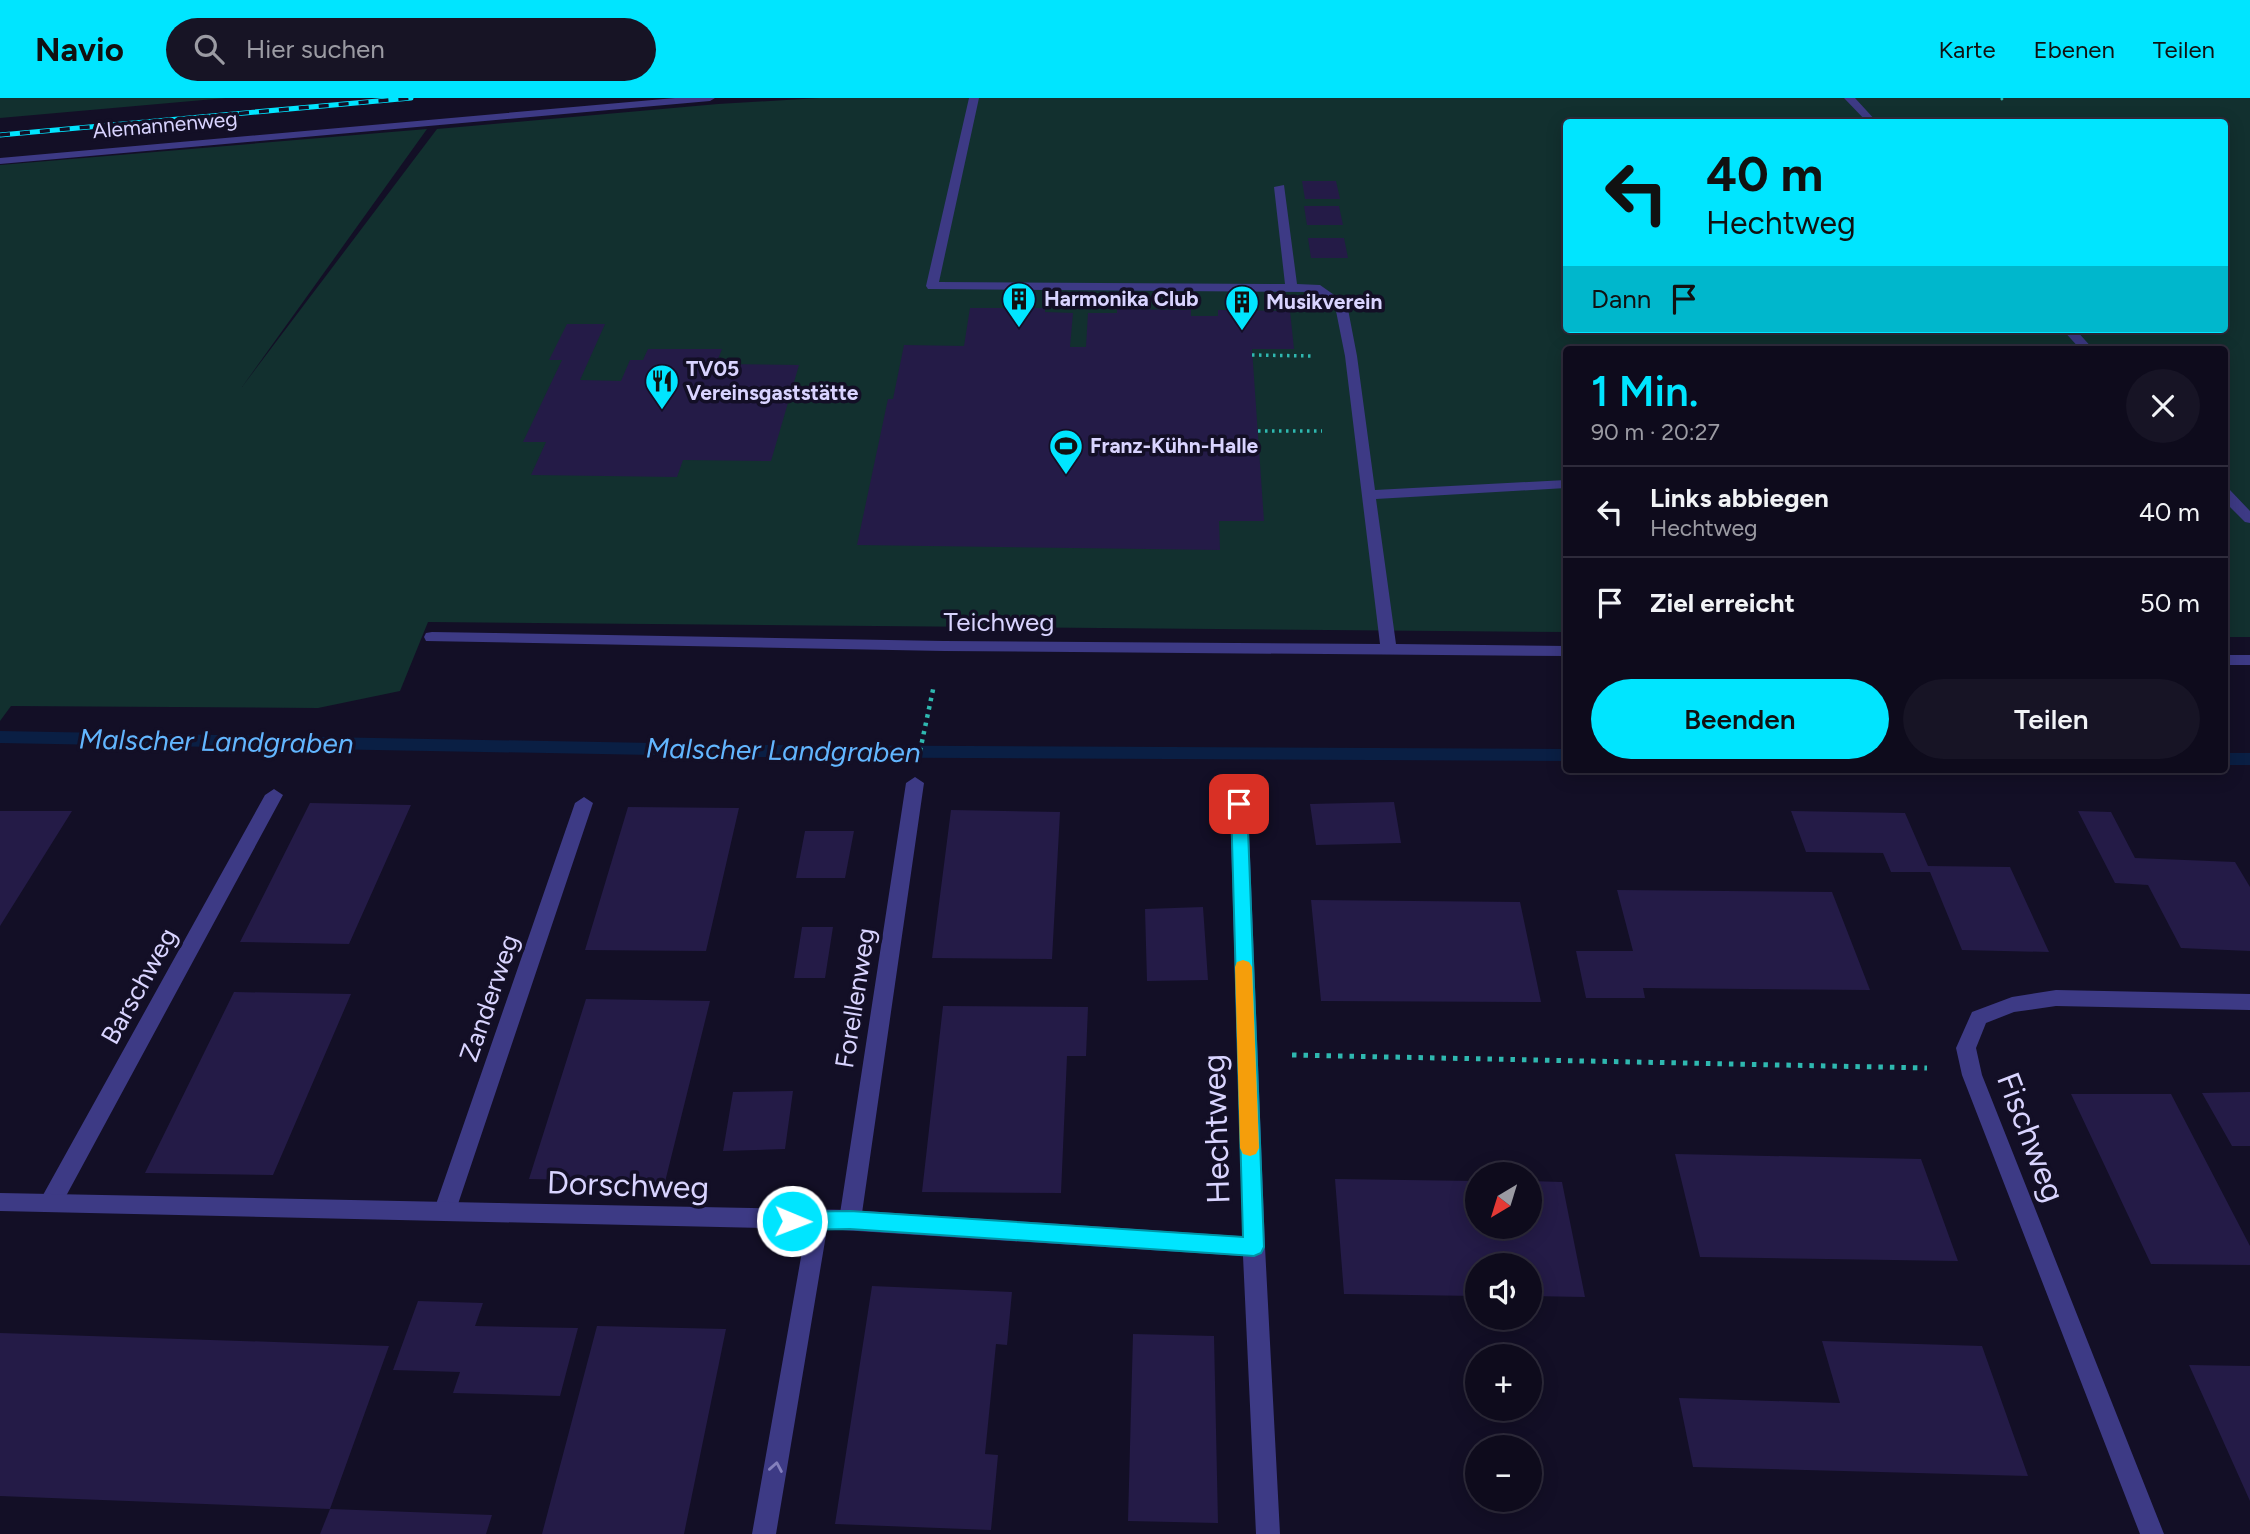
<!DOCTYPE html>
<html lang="de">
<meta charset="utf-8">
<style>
:root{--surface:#0e0b1c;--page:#171425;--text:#f1f3f6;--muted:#9b9ba3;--line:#2e2b3b;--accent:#00e5ff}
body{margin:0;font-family:Figtree,sans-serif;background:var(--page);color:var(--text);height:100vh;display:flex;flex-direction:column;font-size:26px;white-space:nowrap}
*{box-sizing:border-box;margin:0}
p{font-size:23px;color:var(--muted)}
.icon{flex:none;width:38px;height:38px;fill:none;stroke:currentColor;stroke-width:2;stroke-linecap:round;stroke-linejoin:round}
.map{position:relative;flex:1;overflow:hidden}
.drawer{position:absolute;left:1563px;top:248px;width:665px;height:427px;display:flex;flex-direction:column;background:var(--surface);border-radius:7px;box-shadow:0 4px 18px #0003,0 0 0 2px var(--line)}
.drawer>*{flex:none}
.hud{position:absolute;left:1563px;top:21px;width:665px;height:214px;border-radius:7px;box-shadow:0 4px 18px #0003,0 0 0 2px var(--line);background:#00e5ff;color:#111;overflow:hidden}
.needle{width:46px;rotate:218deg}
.controls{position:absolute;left:1465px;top:1064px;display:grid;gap:14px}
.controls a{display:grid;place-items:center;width:77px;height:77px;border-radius:50%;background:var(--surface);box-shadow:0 4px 18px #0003,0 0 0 2px var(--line);font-size:35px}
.pin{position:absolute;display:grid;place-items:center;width:60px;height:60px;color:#fff;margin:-30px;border-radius:14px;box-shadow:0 4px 10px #0006}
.me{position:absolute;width:77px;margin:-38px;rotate:91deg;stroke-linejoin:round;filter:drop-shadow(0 0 5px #0008)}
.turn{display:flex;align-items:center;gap:24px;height:147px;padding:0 28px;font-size:32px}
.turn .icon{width:91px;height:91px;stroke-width:2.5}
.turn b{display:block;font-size:49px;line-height:60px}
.then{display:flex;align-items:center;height:66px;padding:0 28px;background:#0003;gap:14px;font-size:26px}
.round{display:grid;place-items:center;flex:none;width:74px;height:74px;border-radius:37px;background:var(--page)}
.summary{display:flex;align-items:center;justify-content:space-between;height:119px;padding:0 28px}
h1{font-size:42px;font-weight:600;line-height:52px;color:var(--accent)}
.action{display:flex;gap:14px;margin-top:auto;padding:14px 28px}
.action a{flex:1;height:80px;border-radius:42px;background:var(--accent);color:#111;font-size:28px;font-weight:600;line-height:80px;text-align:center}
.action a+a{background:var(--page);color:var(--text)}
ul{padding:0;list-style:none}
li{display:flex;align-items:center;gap:21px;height:91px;padding:0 28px;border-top:2px solid var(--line)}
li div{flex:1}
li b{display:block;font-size:26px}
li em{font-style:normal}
header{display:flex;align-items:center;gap:42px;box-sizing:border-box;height:98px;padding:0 35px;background:var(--accent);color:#111}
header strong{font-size:33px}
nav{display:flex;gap:38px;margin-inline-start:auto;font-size:24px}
.search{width:490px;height:63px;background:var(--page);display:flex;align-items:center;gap:18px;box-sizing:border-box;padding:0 24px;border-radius:38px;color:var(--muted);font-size:26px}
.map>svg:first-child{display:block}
.green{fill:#12302f;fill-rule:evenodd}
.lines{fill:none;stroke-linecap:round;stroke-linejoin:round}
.stream{fill:#0a1f44;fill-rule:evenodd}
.building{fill:#241b47}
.path-far3{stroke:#2fb8b0;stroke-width:2.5;stroke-dasharray:2.5 3.5;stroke-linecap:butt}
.path-far2{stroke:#2fb8b0;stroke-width:3.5;stroke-dasharray:2.5 4.5;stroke-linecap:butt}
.path-far1{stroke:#2fb8b0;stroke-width:4.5;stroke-dasharray:3.5 5;stroke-linecap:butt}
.path{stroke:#2fb8b0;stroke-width:5;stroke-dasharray:4.5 7;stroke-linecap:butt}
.lane{fill:#3d3a85;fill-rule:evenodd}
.street{fill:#3d3a85;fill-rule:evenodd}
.rail-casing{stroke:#00e5ff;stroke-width:5}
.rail{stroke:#130f26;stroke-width:3.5;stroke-dasharray:10;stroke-linecap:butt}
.oneway{stroke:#837fbc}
.route{fill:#00e5ff;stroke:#0095a6;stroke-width:2}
.slow{fill:#f59e0b}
.labels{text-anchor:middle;stroke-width:7;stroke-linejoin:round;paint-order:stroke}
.far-street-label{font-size:21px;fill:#d9d4ff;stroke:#130f26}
.far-poi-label{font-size:21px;font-weight:bold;fill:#d9d4ff;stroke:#130f26;text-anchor:start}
.street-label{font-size:26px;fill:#d9d4ff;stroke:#130f26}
.water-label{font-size:28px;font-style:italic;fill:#62b6ff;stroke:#130f26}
.near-street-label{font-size:32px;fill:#d9d4ff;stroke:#130f26}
</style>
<header>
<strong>Navio</strong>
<div class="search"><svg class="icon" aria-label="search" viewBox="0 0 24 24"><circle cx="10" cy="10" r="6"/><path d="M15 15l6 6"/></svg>Hier suchen</div>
<nav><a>Karte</a><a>Ebenen</a><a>Teilen</a></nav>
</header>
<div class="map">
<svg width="2250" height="1436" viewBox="0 0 2250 1436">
<rect width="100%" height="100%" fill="#130f26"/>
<path class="green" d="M0 0H226L0 20Z
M819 0H2250V539H2224V252H1566V534L428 524 400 593 318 610 11 608 0 623V67L427 31 242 289 437 31 718 6ZM1566 24H2224V231H1566Z"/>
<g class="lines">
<path class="stream" d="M0 633 759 647 1566 651V663L759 659 0 645Z
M2224 655H2250V667H2224Z"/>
</g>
<path class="building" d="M1302 83H1336L1340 101H1305Z
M1304 108H1339L1343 127H1307Z
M1308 140H1344L1348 160H1311Z
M970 210H1045V214L1073 215 1070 249H1086L1088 215H1117V211L1191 212V218H1218V212L1290 213 1294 251H1252L1264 423H1219L1220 452 857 447 888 301H893L904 247 964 248Z
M567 226H605L580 282 621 283 630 262H643L648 251H722L716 266 799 267 771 363 683 362 677 379 531 377 546 344H523L562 262H549Z
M1394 704 1401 745 1316 747 1310 706Z
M310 705 411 707 349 846 240 844Z
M628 709 739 710 706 853 585 852Z
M951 712 1060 714 1052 861 932 860Z
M0 713H72L0 828Z
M1791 713 1905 715 1928 768 2010 769 2049 854 1962 852 1930 774H1891L1883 755 1806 754Z
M2078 713 2111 714 2135 760 2235 764 2250 789V853L2181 850 2148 787 2115 785Z
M805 733H854L845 780H796Z
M1617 792 1832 794 1870 892 1643 890 1645 900H1586L1576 853H1633Z
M1311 802 1520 804 1541 904 1321 903Z
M1203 809 1208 882 1147 883 1145 811Z
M802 829H833L825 880H794Z
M234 894 351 896 273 1077 145 1075Z
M586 901 710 903 665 1084 529 1081Z
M943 908 1088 909 1086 958H1067L1061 1095 922 1094Z
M793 993 785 1051 723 1053 733 994Z
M2250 994V1048H2232L2202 995Z
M2071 996H2171L2250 1148V1167L2151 1166Z
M1675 1056 1921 1061 1958 1163 1700 1159Z
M1335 1081 1477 1083V1129H1530V1083L1562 1084 1585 1199 1530 1198V1167H1477V1198L1344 1196Z
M872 1188 1012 1194 1007 1247 996 1246 985 1356 998 1357 991 1432 835 1426Z
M418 1203 483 1205 475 1228 578 1230 560 1298 453 1295 460 1274 393 1272Z
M597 1228 726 1231 684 1436H542Z
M0 1235 275 1244 389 1248 330 1411 0 1398Z
M1133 1236 1214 1238 1218 1425 1128 1423Z
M1822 1243 1982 1248 2028 1378 1693 1369 1679 1300 1840 1305Z
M2189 1267 2250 1268V1403Z
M330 1411 492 1417 486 1436H320Z"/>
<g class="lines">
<path class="path-far3" d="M2001 0 2004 3"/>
<path class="path-far2" d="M1252 257 1311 258
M1258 333H1322"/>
<path class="path-far1" d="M920 653 934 587"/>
<path class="path" d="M1292 957 1927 970"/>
<path class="lane" d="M969 0H979L939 184 1285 186 1274 89 1284 87 1297 186 1320 187 1347 206 1357 258 1375 392 1566 382V390L1376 401 1396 546 1566 548V558L944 553 426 543 424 539 426 535 432 534 944 543 1380 546 1345 258 1335 208 1313 194 928 191 926 188Z
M1844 0H1855L1877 24H1867Z
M2062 231H2075L2094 252H2081Z
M2224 390 2229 391 2250 413V425L2245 424 2224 403Z
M2224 557H2250V567H2224Z
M915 679 924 685 861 1122 858 1129 850 1132 842 1129 839 1122 906 685Z
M274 691 283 697 59 1111 51 1113 43 1111 40 1104 43 1097 265 697Z
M584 699 593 705 456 1112 453 1119 445 1122 437 1119 434 1112 575 705Z
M1239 701 1248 707 1265 1149 1262 1156 1254 1159 1246 1156 1243 1149 1230 707Z"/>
<path class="street" d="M675 0H715L710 3 0 66V60Z
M2056 892 2250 896V912L2056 908 2014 914 1986 925 1976 950 1982 977 2164 1436H2140L1962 977 1956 950 1972 914 2012 899Z
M0 1095 850 1112 1254 1139 1262 1142 1265 1149 1280 1436H1256L1243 1158 827 1131 776 1436H752L806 1131 0 1113Z"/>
<g class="rail-casing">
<path id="rail" d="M0 37 411 0"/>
</g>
<use href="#rail" class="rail"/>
</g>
<defs><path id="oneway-chevron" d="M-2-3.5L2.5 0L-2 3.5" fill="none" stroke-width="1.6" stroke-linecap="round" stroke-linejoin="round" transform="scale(1.75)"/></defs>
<use class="oneway" href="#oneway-chevron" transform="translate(776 1369) rotate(-80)"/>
<path class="route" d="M1239 701 1247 706 1264 1149 1261 1155 1254 1158 850 1131 792 1132 785 1129 782 1123 785 1117 792 1114 850 1113 1243 1139 1231 706Z"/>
<path class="slow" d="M1243 862 1249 864 1252 869 1259 1050 1256 1056 1250 1058 1243 1056 1240 1050 1235 869 1237 864Z"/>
<defs>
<g id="building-pin" transform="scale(1.75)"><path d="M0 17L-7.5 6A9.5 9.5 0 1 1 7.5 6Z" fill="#00e5ff" stroke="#130f26"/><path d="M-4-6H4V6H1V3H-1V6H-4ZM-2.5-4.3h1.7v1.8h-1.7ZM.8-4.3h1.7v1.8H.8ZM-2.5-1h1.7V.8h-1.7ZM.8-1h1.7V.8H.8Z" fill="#111"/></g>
<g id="restaurant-pin" transform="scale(1.75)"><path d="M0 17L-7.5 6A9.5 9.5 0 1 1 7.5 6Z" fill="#00e5ff" stroke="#130f26"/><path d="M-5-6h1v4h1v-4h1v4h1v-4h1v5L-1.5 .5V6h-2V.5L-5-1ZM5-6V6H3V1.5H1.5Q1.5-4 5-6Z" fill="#111"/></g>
<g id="stadium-pin" transform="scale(1.75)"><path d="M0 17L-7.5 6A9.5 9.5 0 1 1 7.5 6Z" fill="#00e5ff" stroke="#130f26"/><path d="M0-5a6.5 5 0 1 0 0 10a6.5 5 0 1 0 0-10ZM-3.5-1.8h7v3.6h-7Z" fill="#111"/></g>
</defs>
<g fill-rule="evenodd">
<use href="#building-pin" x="1019" y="201"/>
<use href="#building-pin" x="1242" y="204"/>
<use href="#restaurant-pin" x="662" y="283"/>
<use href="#stadium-pin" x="1066" y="348"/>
</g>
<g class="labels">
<g class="far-street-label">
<text transform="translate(165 27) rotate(-5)" y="7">Alemannenweg</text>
</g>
<g class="far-poi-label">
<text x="1044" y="208">Harmonika Club</text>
<text x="1266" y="211">Musikverein</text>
<text x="686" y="278">TV05<tspan x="686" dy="24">Vereinsgaststätte</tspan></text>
<text x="1090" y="355">Franz-Kühn-Halle</text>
</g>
<g class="street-label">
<text x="999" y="533">Teichweg</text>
<text transform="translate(139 888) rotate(-61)" y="9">Barschweg</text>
<text transform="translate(489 900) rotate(-71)" y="9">Zanderweg</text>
<text transform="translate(855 900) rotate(-81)" y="9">Forellenweg</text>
</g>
<g class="water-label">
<text transform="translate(216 643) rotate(1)" y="10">Malscher Landgraben</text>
<text transform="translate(783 652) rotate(1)" y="10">Malscher Landgraben</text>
</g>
<g class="near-street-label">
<text transform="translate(1216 1031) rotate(-92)" y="11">Hechtweg</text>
<text transform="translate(2031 1039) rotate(69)" y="11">Fischweg</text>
<text transform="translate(628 1087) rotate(2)" y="11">Dorschweg</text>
</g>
</g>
</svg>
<div class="controls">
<a><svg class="needle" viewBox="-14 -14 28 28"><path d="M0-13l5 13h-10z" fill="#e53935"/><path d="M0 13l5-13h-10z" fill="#9b9ba3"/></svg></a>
<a><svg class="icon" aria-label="sound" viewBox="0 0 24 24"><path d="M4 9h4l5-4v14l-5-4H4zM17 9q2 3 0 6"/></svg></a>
<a>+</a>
<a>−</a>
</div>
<div class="pin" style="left:1239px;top:706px;background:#d93025"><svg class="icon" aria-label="arrive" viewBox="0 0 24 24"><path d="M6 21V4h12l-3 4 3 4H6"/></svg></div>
<svg class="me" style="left:792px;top:1123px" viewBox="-20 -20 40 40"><circle r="17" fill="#00e5ff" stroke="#fff" stroke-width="3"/><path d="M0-11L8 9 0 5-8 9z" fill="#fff"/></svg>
<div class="hud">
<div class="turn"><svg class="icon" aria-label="left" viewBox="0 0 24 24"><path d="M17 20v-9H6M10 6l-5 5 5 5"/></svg><div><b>40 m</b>Hechtweg</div></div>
<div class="then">Dann<svg class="icon" aria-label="arrive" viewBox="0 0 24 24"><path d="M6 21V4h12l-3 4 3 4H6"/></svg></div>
</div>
<section class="drawer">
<div class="summary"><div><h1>1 Min.</h1><p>90 m · 20:27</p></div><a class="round"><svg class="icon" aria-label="close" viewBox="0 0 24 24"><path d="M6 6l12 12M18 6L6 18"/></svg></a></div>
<ul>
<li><svg class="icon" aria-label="left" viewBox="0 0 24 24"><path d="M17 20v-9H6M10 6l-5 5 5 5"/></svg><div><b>Links abbiegen</b><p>Hechtweg</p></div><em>40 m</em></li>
<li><svg class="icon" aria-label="arrive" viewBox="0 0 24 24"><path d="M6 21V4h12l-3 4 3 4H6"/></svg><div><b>Ziel erreicht</b></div><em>50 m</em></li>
</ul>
<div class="action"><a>Beenden</a><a>Teilen</a></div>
</section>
</div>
